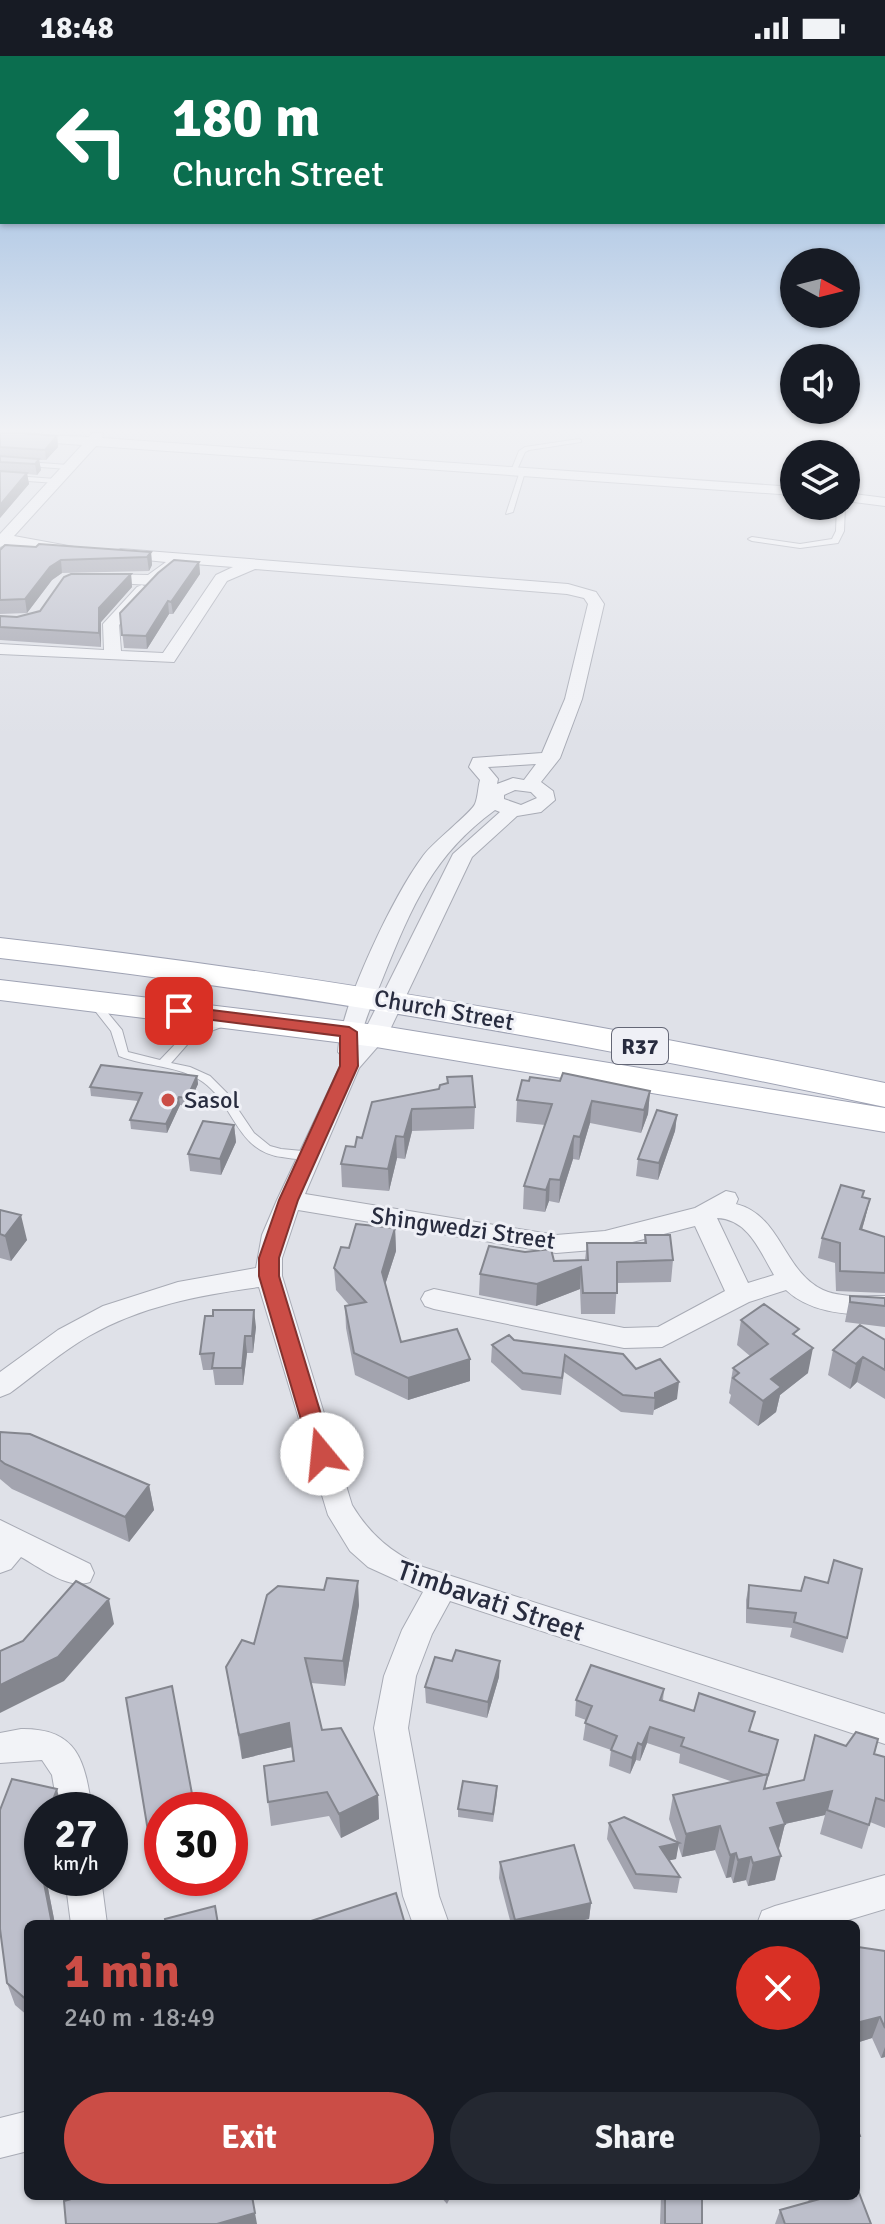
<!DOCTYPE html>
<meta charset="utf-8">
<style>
:root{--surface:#171b24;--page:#242831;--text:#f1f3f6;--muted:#9ea1a6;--accent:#cb4d46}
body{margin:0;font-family:Signika,sans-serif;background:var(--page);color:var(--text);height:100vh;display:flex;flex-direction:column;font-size:30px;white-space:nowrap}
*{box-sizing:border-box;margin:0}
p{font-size:26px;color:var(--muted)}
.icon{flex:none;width:44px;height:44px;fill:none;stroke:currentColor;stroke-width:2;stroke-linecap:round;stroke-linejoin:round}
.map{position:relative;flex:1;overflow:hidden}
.sheet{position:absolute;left:24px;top:1864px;width:836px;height:280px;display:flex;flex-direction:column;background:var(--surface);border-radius:12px;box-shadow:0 2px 6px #0004}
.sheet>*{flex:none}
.guide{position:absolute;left:0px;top:0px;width:886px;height:168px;box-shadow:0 2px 6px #0004;background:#0b6e4f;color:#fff;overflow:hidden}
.needle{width:52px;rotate:97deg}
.buttons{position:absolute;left:780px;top:192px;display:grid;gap:16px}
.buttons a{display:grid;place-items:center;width:80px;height:80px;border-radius:50%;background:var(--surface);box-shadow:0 2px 6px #0004;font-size:40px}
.speed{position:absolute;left:24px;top:1736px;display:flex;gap:16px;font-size:40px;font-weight:700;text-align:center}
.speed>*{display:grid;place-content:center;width:104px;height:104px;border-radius:50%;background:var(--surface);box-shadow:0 2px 6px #0004;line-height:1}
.speed small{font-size:20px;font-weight:400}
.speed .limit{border:12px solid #d22;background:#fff;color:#111}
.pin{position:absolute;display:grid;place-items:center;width:68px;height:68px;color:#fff;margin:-34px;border-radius:16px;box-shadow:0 4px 12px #0006}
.me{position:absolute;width:88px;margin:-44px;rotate:343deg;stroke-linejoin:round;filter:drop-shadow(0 0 6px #0008)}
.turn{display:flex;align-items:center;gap:28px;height:168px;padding:0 40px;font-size:36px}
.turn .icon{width:104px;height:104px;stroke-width:2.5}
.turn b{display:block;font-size:56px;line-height:68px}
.round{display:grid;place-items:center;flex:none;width:84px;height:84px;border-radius:42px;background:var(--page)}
.headline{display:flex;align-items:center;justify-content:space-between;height:136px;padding:0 40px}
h1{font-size:48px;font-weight:700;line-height:60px;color:var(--accent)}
.action{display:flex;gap:16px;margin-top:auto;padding:16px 40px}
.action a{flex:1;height:92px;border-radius:48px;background:var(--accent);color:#fff;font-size:32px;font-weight:700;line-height:92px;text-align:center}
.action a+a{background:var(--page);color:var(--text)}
.status{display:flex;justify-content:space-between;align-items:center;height:56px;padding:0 40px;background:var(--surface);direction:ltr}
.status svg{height:22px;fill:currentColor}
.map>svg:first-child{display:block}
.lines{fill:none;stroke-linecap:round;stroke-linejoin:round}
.lane-casing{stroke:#a8abb5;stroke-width:2}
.street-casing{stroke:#a8abb5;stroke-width:2}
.primary-casing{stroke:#9fa3b4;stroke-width:2}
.lane{fill:#f2f3f7;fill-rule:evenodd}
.street{fill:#f2f3f7;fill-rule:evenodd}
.primary{fill:#fff;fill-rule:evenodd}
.wall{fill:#a3a4af}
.shaded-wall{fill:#84868e}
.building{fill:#bdbfcb;stroke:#84868e;stroke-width:2}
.route{fill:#cb4d46;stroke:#84322e;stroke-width:2}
.poi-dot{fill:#cb4d46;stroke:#eff0f6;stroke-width:3}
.labels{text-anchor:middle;stroke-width:6;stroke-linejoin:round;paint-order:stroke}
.shield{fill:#eff0f6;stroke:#646776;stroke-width:2}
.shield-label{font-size:22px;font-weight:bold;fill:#282c3f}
.street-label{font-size:24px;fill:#282c3f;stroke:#eff0f6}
.poi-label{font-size:24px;fill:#282c3f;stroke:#eff0f6;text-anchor:start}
.near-street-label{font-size:28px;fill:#282c3f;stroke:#eff0f6}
</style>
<div class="status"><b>18:48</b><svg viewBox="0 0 49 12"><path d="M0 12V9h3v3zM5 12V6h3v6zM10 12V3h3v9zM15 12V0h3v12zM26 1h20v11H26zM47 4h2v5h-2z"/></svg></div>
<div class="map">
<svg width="885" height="2168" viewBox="0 0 885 2168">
<rect width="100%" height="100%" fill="#dfe1e8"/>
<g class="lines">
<g class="lane-casing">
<path id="lane" d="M579 383 581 384V386L529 394 525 396 516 416 511 415 519 395 525 391Z
M0 404 68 409 71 411 68 413 0 408Z
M520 415 525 416 513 456 506 458Z
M0 419 56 423 59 425 56 427 0 423Z
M837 450H845L844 475 838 487 800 492 752 485 748 483 752 481 800 488 832 483 836 475Z
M94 944 98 945 122 974 128 996 160 1004 185 978 221 964H229L231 966 229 968 193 982 171 1007 190 1011 210 1020 227 1037 254 1077 270 1090 281 1093 313 1096 315 1099 313 1102C303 1104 292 1103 282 1101 236 1095 235 1049 203 1026 179 1009 146 1011 119 1000L111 975 89 947Z"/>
</g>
<g class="street-casing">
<path id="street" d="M0 377 89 381 92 377H103L102 382 794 431V439L96 390 14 480 74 491 76 494C64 504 23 493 7 488L0 491V478L82 389 0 383Z
M846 437 885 442V450L846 445Z
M121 493 568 528 596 536 604 548 582 643 560 702 541 726 553 735 555 744 541 756 517 760 472 801 387 980 359 1012 305 1138 556 1179 605 1175 695 1152 726 1135 735 1137 738 1143 736 1148C782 1160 782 1214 823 1234 840 1242 866 1240 885 1240V1260C850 1258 813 1259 786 1234L749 1246 662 1291 624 1292 434 1253 425 1250 421 1243 425 1236 434 1233 624 1272 658 1271 725 1235 695 1170 605 1193 556 1197 298 1154 282 1202V1220L352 1449C370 1479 392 1497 423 1511L885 1658V1688L450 1545 432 1578 416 1620 408 1672 439 1840 449 1868H413L403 1840 374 1672 384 1620 402 1574 423 1536 368 1511 350 1495 328 1459 259 1231C200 1239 141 1250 89 1280 61 1296 36 1318 10 1337L0 1341V1316L58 1274 103 1250 178 1226 256 1212 262 1179 277 1144 344 1002 338 996C341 948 394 839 423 800 433 786 471 757 475 748 478 741 478 731 480 724L469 711 473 702 542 697 565 643 588 548 584 542 567 538 255 513 227 525 174 606 0 598V588L104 594 103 568 137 531 142 529 150 534 119 569 121 595 163 597 216 519 233 511 182 507 152 529 97 526V520L102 518 148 519 166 506 116 501V495ZM536 708 524 724 513 722 497 728 498 723 488 711ZM515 734 531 736 537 742 521 749 504 743V739ZM495 754 500 756 453 798 361 982C365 960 376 940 384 919 412 850 433 799 495 754ZM717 1162C748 1163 760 1195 774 1219L748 1227Z
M0 1464 90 1508 94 1517 90 1526C68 1534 41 1512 21 1501L11 1513 0 1517Z
M21 1673C78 1672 85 1705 92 1754H58L52 1719 42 1704 0 1707V1677Z
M885 1819V1853L835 1868H757L762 1855 775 1850Z
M65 1822H101L107 1868H71Z
M28 2055V2095L0 2102V2062Z"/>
</g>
<g class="primary-casing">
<path id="primary" d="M0 882C298 916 592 966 885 1027V1051C592 988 298 936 0 902Z
M0 924 376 969 885 1052V1076L376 991 0 944Z"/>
</g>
<use href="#lane" class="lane"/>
<use href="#street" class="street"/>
<use href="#primary" class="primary"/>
</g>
<path class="wall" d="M0 377 57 380 58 391 46 404H39L41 414 37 419 27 418 29 428 0 462Z
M36 491 151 496 152 509 149 515 62 517 52 524 27 557 0 558V494Z
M199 506 200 518 173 558H169L147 593 124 592 120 557Z
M131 518 132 531 101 566V591L0 584V560L17 561 40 555Z
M197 1020 198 1028 188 1050 180 1049 167 1077 131 1073 130 1064 138 1045 91 1040 90 1031Z
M650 1035 648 1058 641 1077 590 1067 579 1104 573 1103 559 1147 549 1145 545 1156 523 1153 524 1130 545 1069 516 1066 517 1044Z
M372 1046 475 1051 474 1073 412 1075 405 1103 397 1102 389 1135 342 1131 341 1108 362 1082Z
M677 1059 675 1075 658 1124 636 1120 638 1103Z
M234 1069 236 1086 221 1119 190 1115 188 1098Z
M862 1141 870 1143 862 1174 885 1181V1237L836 1235 835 1207 818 1202 822 1182Z
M0 1154 27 1184 11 1205 0 1202Z
M395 1172 396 1195 385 1229 401 1286 470 1325 408 1344 355 1319 346 1272 345 1250 349 1249 336 1234 334 1212 349 1192Z
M645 1179 673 1204 671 1226 617 1227 615 1258H581L580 1233 536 1250 479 1239 480 1218 554 1205 585 1204 587 1187H644Z
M850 1240 885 1242V1271L845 1266Z
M741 1264 798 1280 808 1317 780 1339 776 1356 758 1370 729 1347 731 1339 729 1337 733 1312 750 1300 737 1289Z
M256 1271 253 1297H247L243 1329H215L213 1314H203L200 1298Z
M514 1284 636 1313 677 1343 654 1354 653 1359 621 1356 564 1316 561 1339 522 1334 491 1306 492 1289Z
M885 1284V1343L857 1326 850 1333 828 1319 833 1294Z
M0 1376 149 1429 154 1454 129 1486 12 1433 0 1423Z
M749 1529 847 1582 843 1597 790 1581 792 1572 746 1567V1544Z
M359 1549 345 1630 311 1627 322 1674 378 1739 379 1763 341 1782 329 1760 271 1770 264 1710 293 1705 292 1691 242 1703 226 1611 254 1588Z
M499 1621 487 1662 426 1647 425 1631Z
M664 1633 663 1645 750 1675 774 1700 765 1733 804 1724 846 1690 885 1701V1772L870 1766 862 1793 820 1778 825 1759 785 1768 779 1792H778L775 1824 748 1830 746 1824 733 1827 731 1821 726 1822 715 1794 682 1801 678 1789 676 1803 669 1804 680 1821 677 1837 634 1833 607 1783 609 1767 677 1786 669 1763 673 1739 733 1726 679 1707 680 1698 647 1687 640 1705 636 1704 630 1718 609 1710 611 1694 583 1684 586 1664 575 1660 576 1644Z
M497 1738 493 1766 458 1761V1753Z
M42 1754V1822H46L55 1868H28V1960L15 1949 7 1927Z
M500 1806 591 1847 589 1863 565 1868H511L499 1822Z
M856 1892 885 1895V2001L881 2002 872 1982 856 1987Z
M440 2140H451L447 2148Z
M661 2140H702V2168H660Z
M807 2140H856L809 2146Z
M780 2154 785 2168H775Z"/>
<path class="shaded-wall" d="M57 380 58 391 46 404 45 394Z
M39 403 41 414 37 419 35 408Z
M27 417 29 428 0 462V449Z
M151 496 152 509 149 515 147 501Z
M61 504 62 517 52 524 27 557 25 543 50 511Z
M199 506 200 518 173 558 171 546Z
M131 518 132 531 101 566V591L99 577V552Z
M168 545 169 558 147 593 146 580Z
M197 1020 198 1028 188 1050 187 1042Z
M650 1035 648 1058 641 1077 644 1054Z
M179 1041 180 1049 167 1077 166 1068Z
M592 1045 590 1067 579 1104 580 1081Z
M412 1053V1075L405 1103 404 1081Z
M677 1059 675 1075 658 1124 659 1107Z
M234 1069 236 1086 221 1119 220 1103Z
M396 1080 397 1102 389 1135 388 1113Z
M574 1080 573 1103 559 1147 560 1124Z
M550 1123 549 1145 545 1156 546 1134Z
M870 1143 865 1163 856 1193 860 1173Z
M21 1159 27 1184 11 1205 5 1180Z
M395 1172 396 1195 382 1238V1216Z
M581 1211 580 1233 536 1250 537 1228Z
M254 1254 256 1271 253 1297 252 1280Z
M245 1280 247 1297 243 1329 242 1312Z
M813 1292 808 1317 780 1339 776 1356 758 1370 763 1345 771 1323Z
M863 1301 857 1326 850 1333 856 1308Z
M470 1303V1325L408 1344V1322Z
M679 1326 677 1343 654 1354 655 1337Z
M149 1429 154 1454 129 1486 125 1461Z
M358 1525 359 1549 345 1630 343 1605Z
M109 1543 114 1568 64 1625 0 1657V1629Z
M500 1605 499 1621 487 1662 488 1646Z
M289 1667 292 1691 242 1703 239 1679Z
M650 1671 647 1687 640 1705 642 1689Z
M638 1687 636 1704 630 1718 632 1702Z
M57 1733 62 1754H49Z
M832 1735 825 1759 771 1771 777 1747Z
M378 1739 379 1763 341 1782 339 1758Z
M785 1768 779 1792 764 1795 770 1772Z
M720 1770 715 1794 682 1801 686 1778Z
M42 1772V1816L36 1787Z
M162 1778V1803L154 1805 149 1781Z
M679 1787 676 1803 658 1807 660 1791Z
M736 1797 731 1821 726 1822 730 1799Z
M781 1800 775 1824 748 1830 753 1807Z
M751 1801 746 1824 733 1827 738 1804Z
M43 1822H46L55 1868H52Z
M591 1847 589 1863 565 1868H515V1864Z
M880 1961 872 1982 856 1987V1967Z
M885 1991V2001L881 2002Z
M252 2140 257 2168H217Z"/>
<path class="building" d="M0 377H21L57 380 45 394 0 391Z
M0 400 39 403 35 408 0 406Z
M0 415 27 417 0 449Z
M39 488 151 496 147 501 61 504 50 511 25 543 0 544V494L5 489 36 491Z
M174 504 199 506 171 546 168 545 146 580 122 579 120 557 158 517Z
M71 518H131L99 552V577L0 571V560L17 561 40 555 64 521Z
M101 1009 197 1020 187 1042 179 1041 166 1068 130 1064 142 1037 90 1031Z
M563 1017 650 1035 644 1054 592 1045 580 1081 574 1080 560 1124 550 1123 546 1134 524 1130 552 1048 517 1044 522 1024 529 1025 530 1021 560 1025Z
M472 1020 475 1051 412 1053 404 1081 396 1080 388 1113 341 1108 346 1090 355 1091 357 1081 362 1082 372 1046 439 1033 440 1029 448 1027 447 1021Z
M657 1054 677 1059 659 1107 638 1103Z
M203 1065 234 1069 220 1103 188 1098Z
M841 1129 864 1135 862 1141 870 1143 860 1173 885 1181V1217L840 1215V1187L822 1182Z
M0 1154 21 1159 5 1180 0 1178Z
M356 1168 395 1172 382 1216 401 1286 457 1273 470 1303 408 1322 354 1297 345 1250 366 1246 334 1212 341 1191 349 1192Z
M645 1179H670L673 1204 617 1206V1237H583L581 1211 537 1228 480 1218 489 1190 525 1196 551 1193 554 1205 588 1204 587 1187H646Z
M850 1240 885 1242V1250L850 1246Z
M764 1248 799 1273 793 1278 813 1292 771 1323 781 1331 763 1345 733 1322 739 1317 733 1312 768 1288 741 1264Z
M213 1254H254L252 1280H245L242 1312H212L214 1297 200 1298 205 1260H213Z
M860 1269 885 1284V1314L863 1301 856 1308 833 1294Z
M509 1279 514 1284 623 1298 636 1313 660 1303 679 1326 655 1337V1342L623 1339 565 1299 562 1322 523 1317 492 1289Z
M0 1376 30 1378 149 1429 125 1461 5 1408 0 1404Z
M834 1504 862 1513 847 1582 794 1566 796 1557 748 1552 749 1529 801 1535 805 1521 828 1527Z
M327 1522 358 1525 343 1605 305 1602 322 1674 341 1672 378 1739 339 1758 327 1736 268 1746 264 1710 294 1705 289 1667 239 1679 226 1611 242 1584 254 1588 267 1539 278 1530 324 1534Z
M76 1525 109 1543 58 1601 0 1629V1595L23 1585Z
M456 1594 500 1605 488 1646 425 1631 435 1601 452 1605Z
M591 1609 664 1633 660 1644 694 1655 699 1637 755 1656 749 1675 778 1684 768 1720V1718L764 1719 681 1690 684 1682 650 1671 642 1689 638 1687 632 1702 611 1694 617 1680 585 1667 592 1650 576 1644Z
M172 1630 195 1754H162V1778L149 1781 126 1642Z
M856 1676 878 1683 874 1698 885 1701V1745L876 1742 869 1769 827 1754 832 1735 777 1747 785 1768 770 1772 781 1800 753 1807 751 1801 738 1804 736 1797 730 1799 720 1770 686 1778 673 1739 768 1718 764 1733 804 1724 815 1679 846 1690Z
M12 1723 57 1733 49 1754H42V1772L36 1787 42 1822H43L52 1868H28V1945L7 1927 0 1873V1754Z
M463 1725 497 1730 493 1758 458 1753Z
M624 1761 679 1787 660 1791 680 1821 636 1818 609 1767Z
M574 1789 591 1847 515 1864 500 1806Z
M396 1837 405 1868H302Z
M215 1850 218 1868H166L165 1863Z
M858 1891 885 1895V1972L880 1961 856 1967V1892Z
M856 2069 860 2080 856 2081Z
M856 2129 871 2168H785L780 2154 823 2142 822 2140H856Z
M82 2140H252L255 2157 217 2168H66L64 2145Z
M665 2140H702V2168H665Z"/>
<linearGradient id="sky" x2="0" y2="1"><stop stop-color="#89afdb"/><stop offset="0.55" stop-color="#f1f2f5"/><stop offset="1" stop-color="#f1f2f5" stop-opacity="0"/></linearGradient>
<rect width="885" height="681" fill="url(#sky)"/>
<path class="route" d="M179 950 349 971 357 976 358 1010 298 1144 279 1202V1220L333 1398 330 1404 322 1406 314 1404 311 1398 259 1220V1202L279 1144 340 1010V980L173 959 170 955Z"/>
<circle class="poi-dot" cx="168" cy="1044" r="8"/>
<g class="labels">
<rect class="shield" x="612" y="972" width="56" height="36" rx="6"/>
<g class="shield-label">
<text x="640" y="998">R37</text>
</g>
<g class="street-label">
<text transform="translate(444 954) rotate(10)" y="8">Church Street</text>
<text transform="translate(463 1172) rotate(8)" y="8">Shingwedzi Street</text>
</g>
<g class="poi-label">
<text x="184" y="1052">Sasol</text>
</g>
<g class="near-street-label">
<text transform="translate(491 1544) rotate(19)" y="10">Timbavati Street</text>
</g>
</g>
</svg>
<div class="buttons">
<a><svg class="needle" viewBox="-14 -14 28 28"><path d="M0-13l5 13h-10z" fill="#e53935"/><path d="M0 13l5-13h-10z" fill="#9ea1a6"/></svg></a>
<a><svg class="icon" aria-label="sound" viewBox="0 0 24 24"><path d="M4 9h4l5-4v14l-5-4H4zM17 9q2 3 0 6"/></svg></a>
<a><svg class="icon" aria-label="layers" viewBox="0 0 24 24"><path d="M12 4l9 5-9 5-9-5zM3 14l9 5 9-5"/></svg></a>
</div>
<div class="speed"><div>27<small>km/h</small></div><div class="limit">30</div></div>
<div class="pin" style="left:179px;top:955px;background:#d93025"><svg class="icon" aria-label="arrive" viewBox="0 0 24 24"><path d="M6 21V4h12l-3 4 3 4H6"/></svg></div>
<svg class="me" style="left:322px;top:1398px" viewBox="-20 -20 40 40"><circle r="19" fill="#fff"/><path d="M0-13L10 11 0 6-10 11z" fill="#cb4d46"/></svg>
<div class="guide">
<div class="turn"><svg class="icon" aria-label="left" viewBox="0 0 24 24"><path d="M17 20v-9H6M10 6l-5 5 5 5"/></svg><div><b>180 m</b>Church Street</div></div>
</div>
<section class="sheet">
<div class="headline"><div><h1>1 min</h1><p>240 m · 18:49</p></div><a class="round" style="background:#d93025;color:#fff"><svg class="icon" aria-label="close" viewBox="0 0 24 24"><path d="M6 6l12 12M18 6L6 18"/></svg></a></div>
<div class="action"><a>Exit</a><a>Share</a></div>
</section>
</div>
